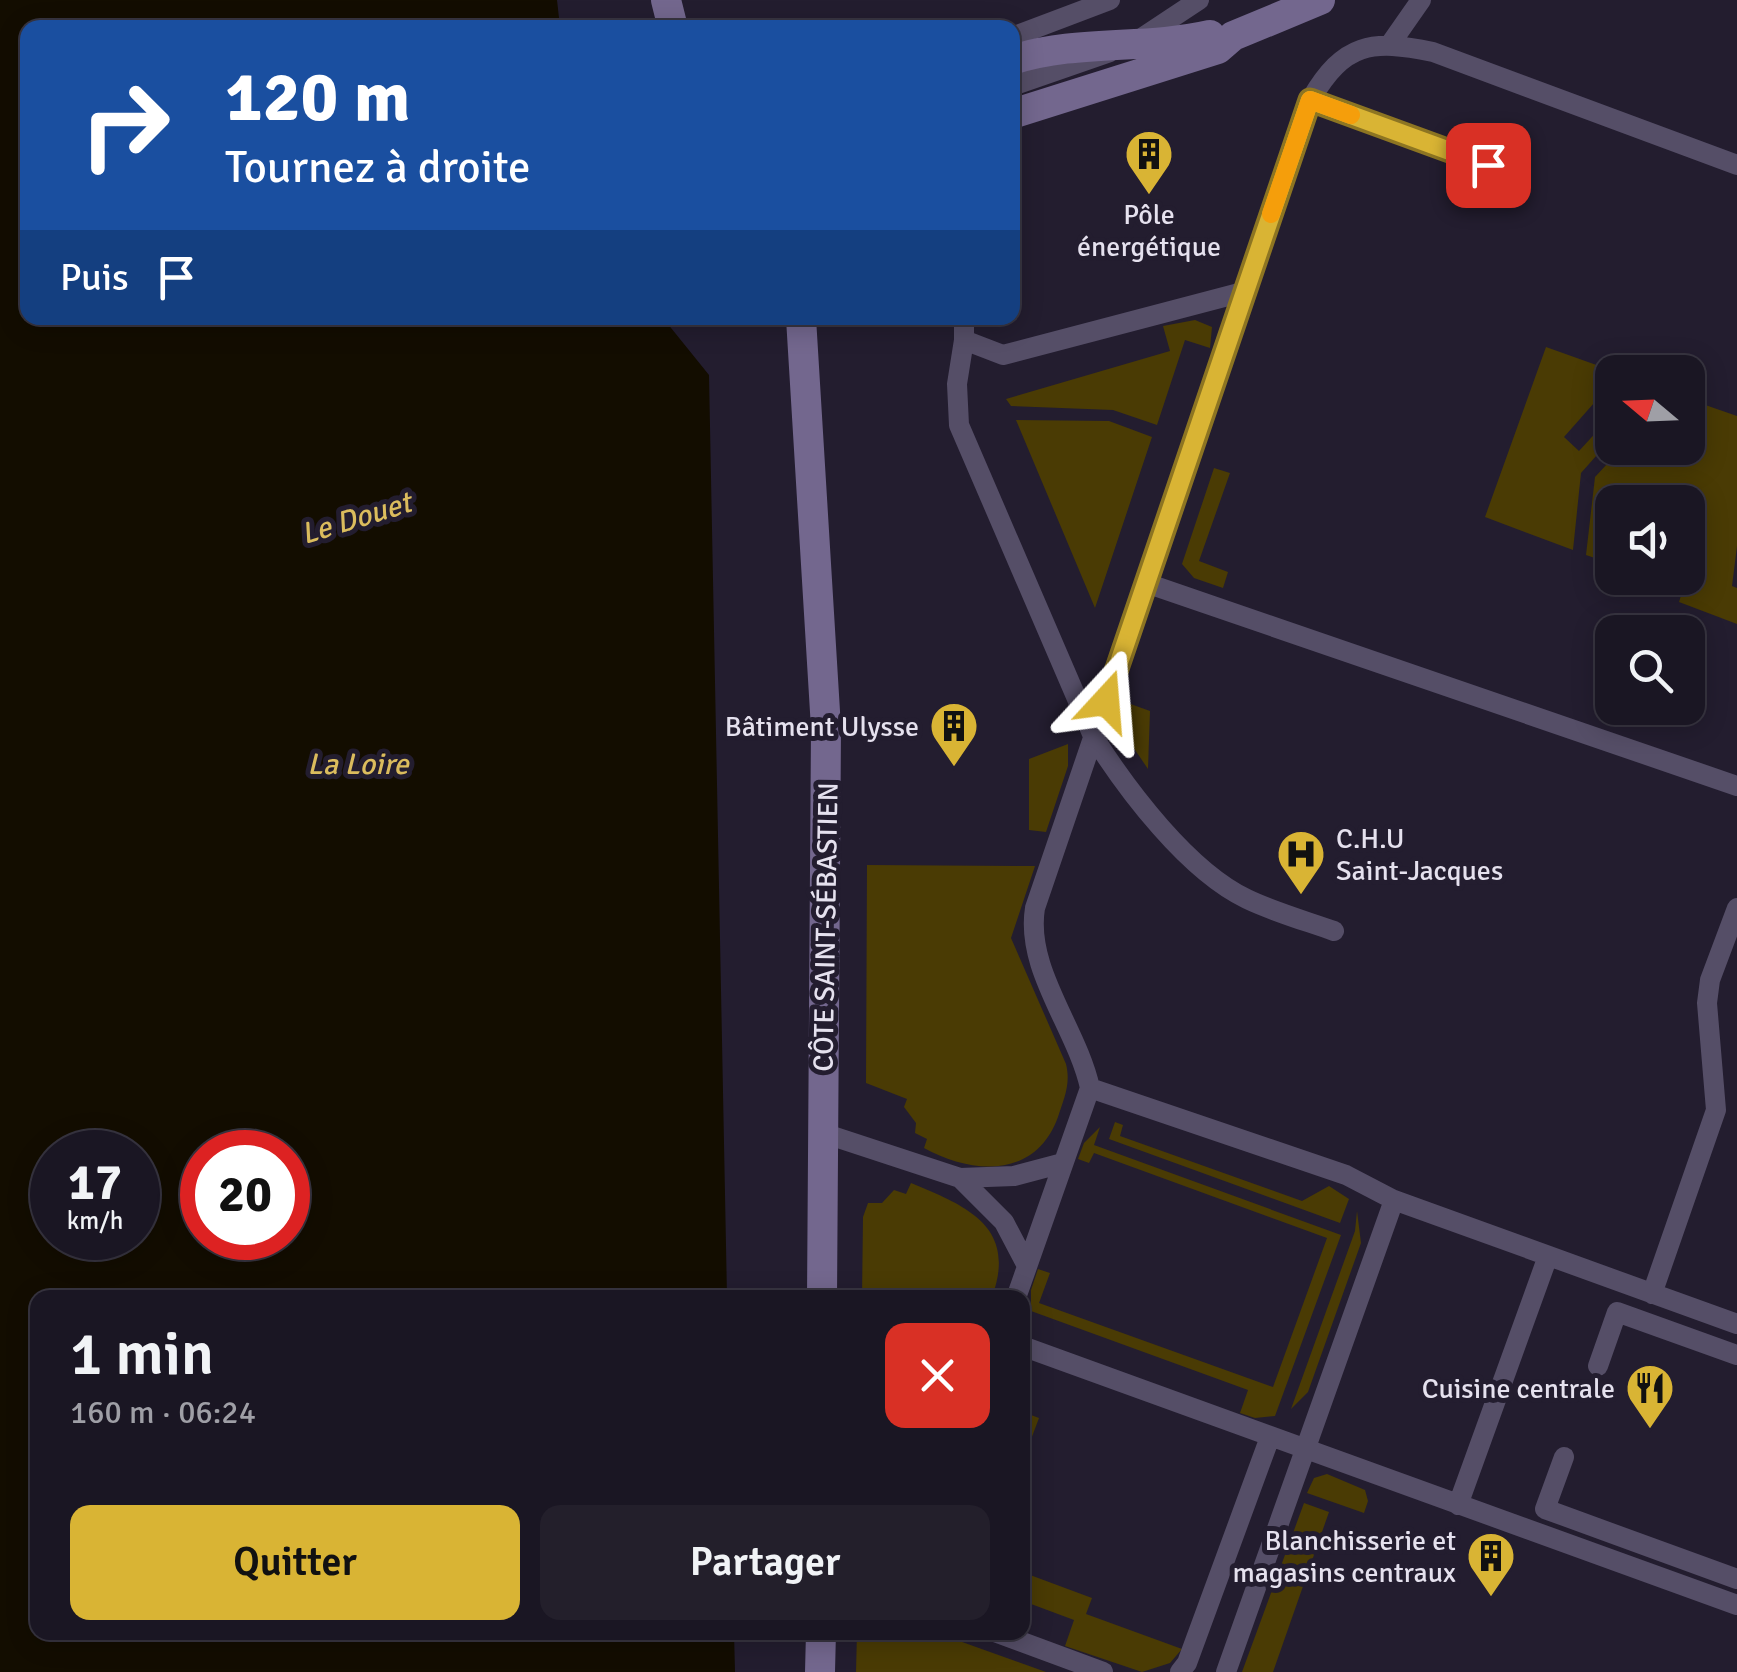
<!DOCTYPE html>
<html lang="fr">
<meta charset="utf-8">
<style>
:root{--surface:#1a1623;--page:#231f2b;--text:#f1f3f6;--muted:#9f9fa6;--line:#383541;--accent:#d9b434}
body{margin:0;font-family:Signika,sans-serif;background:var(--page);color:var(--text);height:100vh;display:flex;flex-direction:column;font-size:38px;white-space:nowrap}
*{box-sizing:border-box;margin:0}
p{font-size:32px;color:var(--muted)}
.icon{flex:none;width:55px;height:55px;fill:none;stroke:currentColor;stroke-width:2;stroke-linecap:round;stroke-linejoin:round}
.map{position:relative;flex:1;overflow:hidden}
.side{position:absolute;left:30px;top:1290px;width:1000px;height:350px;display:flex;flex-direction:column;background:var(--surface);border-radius:20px;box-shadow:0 5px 25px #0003,0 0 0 2px var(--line)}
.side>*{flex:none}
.banner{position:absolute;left:20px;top:20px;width:1000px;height:305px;border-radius:20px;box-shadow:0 5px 25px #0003,0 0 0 2px var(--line);background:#1a4fa0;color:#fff;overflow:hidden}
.needle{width:65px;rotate:289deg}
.fabs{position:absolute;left:1595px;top:355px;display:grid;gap:20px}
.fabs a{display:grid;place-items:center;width:110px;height:110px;border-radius:20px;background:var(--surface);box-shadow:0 5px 25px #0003,0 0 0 2px var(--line);font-size:50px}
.speed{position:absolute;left:30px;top:1130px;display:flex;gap:20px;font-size:50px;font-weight:700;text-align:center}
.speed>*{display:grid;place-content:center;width:130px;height:130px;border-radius:50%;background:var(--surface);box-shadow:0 5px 25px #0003,0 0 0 2px var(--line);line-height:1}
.speed small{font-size:25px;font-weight:400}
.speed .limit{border:15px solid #d22;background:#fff;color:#111}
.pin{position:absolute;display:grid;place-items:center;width:85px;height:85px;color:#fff;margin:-42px;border-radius:20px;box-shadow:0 5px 15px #0006}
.me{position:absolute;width:110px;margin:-55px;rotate:19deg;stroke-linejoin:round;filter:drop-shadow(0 0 8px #0008)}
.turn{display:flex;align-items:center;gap:35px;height:210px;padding:0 40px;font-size:45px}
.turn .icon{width:130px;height:130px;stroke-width:2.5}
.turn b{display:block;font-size:70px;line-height:85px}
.then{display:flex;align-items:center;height:95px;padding:0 40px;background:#0003;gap:20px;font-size:38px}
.round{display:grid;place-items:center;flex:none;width:105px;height:105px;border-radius:20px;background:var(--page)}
.headline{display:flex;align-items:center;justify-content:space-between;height:170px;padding:0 40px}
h1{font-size:60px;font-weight:600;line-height:75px}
.primary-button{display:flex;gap:20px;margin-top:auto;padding:20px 40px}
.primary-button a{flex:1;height:115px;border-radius:20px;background:var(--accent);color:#111;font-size:40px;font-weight:600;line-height:115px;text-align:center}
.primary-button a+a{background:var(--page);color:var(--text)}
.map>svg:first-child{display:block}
.green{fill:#4a3b04}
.water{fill:#130d00;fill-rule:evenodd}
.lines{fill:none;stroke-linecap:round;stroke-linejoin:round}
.service{stroke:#554e67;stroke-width:20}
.secondary{stroke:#73678e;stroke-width:30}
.route-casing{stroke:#8d7522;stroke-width:25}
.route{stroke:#d9b434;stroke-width:18}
.slow{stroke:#f59e0b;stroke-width:18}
.labels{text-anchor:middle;stroke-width:10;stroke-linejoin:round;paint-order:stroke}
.poi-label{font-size:28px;fill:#e5e1ee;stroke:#231d2f;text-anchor:end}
.street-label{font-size:28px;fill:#e5e1ee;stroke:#231d2f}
.water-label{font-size:30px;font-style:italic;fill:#dbbc5d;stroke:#231d2f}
</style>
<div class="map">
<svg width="1737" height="1672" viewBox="0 0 1737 1672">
<rect width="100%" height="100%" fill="#231d2f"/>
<path class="green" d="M1195 320 1212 327 1210 348 1185 340 1157 425 1113 410 1011 406 1006 399 1170 351 1163 326Z
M1546 347 1616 372H1612V402L1602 394 1564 437 1579 451 1612 415V438L1581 473 1573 550 1485 517Z
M1688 399 1737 416V546L1732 586 1737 588V624L1679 602 1683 589 1650 578H1688V502H1612V564L1586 555 1595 477 1622 448H1688Z
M1016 420 1109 421 1152 437 1095 608Z
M1214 468 1230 473 1199 561 1228 572 1223 588 1194 578 1182 564Z
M1125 702 1150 711 1148 769 1131 744Z
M1068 744V766L1046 832 1029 830V759Z
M867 865 1035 866 1011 938 1066 1064C1071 1084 1064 1098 1058 1117 1035 1180 971 1174 924 1148L927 1139 915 1133 916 1123 904 1107 907 1099 866 1083Z
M1115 1122 1123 1125 1120 1136 1302 1201 1329 1186 1349 1199 1340 1223 1109 1139Z
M1100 1127 1094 1145 1341 1235 1275 1416 1255 1418 1240 1413 1248 1390 1031 1311V1290L1038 1269 1050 1273 1039 1303 1273 1387 1327 1238 1094 1153 1089 1163 1078 1159 1084 1143Z
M911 1183C966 1206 1018 1226 992 1297H862L863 1217 868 1203H882L894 1190 906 1194Z
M1357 1211 1361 1243 1308 1392 1291 1409 1355 1231Z
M1023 1412 1039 1418 1024 1458 1022 1457Z
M1327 1474 1365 1490 1368 1501 1364 1513 1307 1493 1314 1478Z
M1304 1503 1329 1512 1273 1672H1242Z
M1022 1572 1092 1598 1086 1614 1182 1649 1170 1663 1142 1672 1065 1646 1074 1620 1023 1601Z
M857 1632 937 1633 1046 1672H856Z"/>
<path class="water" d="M0 0H557L560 27 28 28V318H663L709 375 727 1297 38 1298V1632L734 1633 735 1672H0ZM52 1152H138V1238H52ZM202 1152H288V1238H202Z"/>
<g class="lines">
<path class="service" d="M1012 37 1110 0
M1137 41 1199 0
M1391 43 1421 0
M1012 86 1110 52
M1311 99C1344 43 1371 39 1433 52L1737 165
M1243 292 1003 355 964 340 957 384 959 425 1093 736C1127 790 1188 871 1247 899 1274 912 1306 921 1334 931
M964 340V318
M1146 583 1737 786
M1090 1088 1346 1175 1394 1200 1737 1324
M823 1133 960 1178 1014 1176 1063 1163
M960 1178 1004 1222 1027 1266
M1652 1294 1716 1110 1707 1003 1710 980 1737 908
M1016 1298 1090 1088C1077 1028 1025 970 1035 908L1311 99 1489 165
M1022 1346 1737 1605
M1598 1366 1617 1312 1737 1355
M1564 1457 1545 1509 1737 1579
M1458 1505 1548 1256
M995 1632 1103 1672
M1180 1672 1187 1663 1270 1437
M1226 1672 1394 1200"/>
<path class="secondary" d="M666 0 673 28
M1012 60C1077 39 1144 50 1210 35
M1012 114 1218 49 1233 36 1320 0
M801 318 826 728 822 1298
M820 1672 821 1632"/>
</g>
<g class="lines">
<g class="route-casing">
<path id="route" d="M1106 701 1310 100 1488 165"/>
</g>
<use href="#route" class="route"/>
<path class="slow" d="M1271 214 1310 100 1351 115"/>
</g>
<defs>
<g id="building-pin" transform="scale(2.5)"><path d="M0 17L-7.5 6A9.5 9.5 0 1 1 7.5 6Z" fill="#d9b434" stroke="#231d2f"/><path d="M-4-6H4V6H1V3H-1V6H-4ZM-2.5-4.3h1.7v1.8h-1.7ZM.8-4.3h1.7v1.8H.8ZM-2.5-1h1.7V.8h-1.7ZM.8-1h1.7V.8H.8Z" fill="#111"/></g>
<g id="hospital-pin" transform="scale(2.5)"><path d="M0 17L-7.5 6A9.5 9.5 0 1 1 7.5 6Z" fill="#d9b434" stroke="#231d2f"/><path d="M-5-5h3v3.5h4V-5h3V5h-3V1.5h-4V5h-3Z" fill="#111"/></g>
<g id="restaurant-pin" transform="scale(2.5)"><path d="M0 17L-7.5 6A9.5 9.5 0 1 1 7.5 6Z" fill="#d9b434" stroke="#231d2f"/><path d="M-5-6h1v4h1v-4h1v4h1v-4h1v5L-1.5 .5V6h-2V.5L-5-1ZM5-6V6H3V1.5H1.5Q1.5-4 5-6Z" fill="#111"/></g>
</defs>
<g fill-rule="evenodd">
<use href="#building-pin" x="1149" y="154"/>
<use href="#building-pin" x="954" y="726"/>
<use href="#hospital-pin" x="1301" y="854"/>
<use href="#restaurant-pin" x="1650" y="1388"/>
<use href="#building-pin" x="1491" y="1556"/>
</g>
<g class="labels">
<g class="poi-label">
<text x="1149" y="224" text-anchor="middle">Pôle<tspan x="1149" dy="32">énergétique</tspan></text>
<text x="919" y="736">Bâtiment Ulysse</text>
<text x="1336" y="848" text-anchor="start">C.H.U<tspan x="1336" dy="32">Saint-Jacques</tspan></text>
<text x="1615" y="1398">Cuisine centrale</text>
<text x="1456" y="1550">Blanchisserie et<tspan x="1456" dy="32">magasins centraux</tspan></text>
</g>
<g class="street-label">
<text transform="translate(825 927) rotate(-89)" y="10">CÔTE SAINT-SÉBASTIEN</text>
</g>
<g class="water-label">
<text transform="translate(356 518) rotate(-17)" y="10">Le Douet</text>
<text x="358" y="774">La Loire</text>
</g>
</g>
</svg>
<div class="fabs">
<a><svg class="needle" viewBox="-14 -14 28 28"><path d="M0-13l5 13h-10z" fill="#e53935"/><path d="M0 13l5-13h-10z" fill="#9f9fa6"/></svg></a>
<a><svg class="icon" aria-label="sound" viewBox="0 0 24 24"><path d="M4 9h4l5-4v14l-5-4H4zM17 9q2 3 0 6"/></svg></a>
<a><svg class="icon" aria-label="search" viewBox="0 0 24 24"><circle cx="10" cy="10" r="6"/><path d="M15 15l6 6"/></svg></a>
</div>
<div class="speed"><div>17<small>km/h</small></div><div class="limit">20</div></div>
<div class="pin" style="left:1488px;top:165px;background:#d93025"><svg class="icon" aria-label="arrive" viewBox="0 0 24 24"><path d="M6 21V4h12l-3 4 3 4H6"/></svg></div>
<svg class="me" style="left:1106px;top:701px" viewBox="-20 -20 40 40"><path d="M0-17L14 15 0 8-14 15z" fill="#d9b434" stroke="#fff" stroke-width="4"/></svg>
<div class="banner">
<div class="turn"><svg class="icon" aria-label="right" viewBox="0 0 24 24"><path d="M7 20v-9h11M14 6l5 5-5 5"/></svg><div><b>120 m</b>Tournez à droite</div></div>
<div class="then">Puis<svg class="icon" aria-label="arrive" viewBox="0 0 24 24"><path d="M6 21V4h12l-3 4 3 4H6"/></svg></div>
</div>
<section class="side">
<div class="headline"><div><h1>1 min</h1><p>160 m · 06:24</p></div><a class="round" style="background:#d93025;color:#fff"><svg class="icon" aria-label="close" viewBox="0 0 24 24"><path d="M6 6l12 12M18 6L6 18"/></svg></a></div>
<div class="primary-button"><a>Quitter</a><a>Partager</a></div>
</section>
</div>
